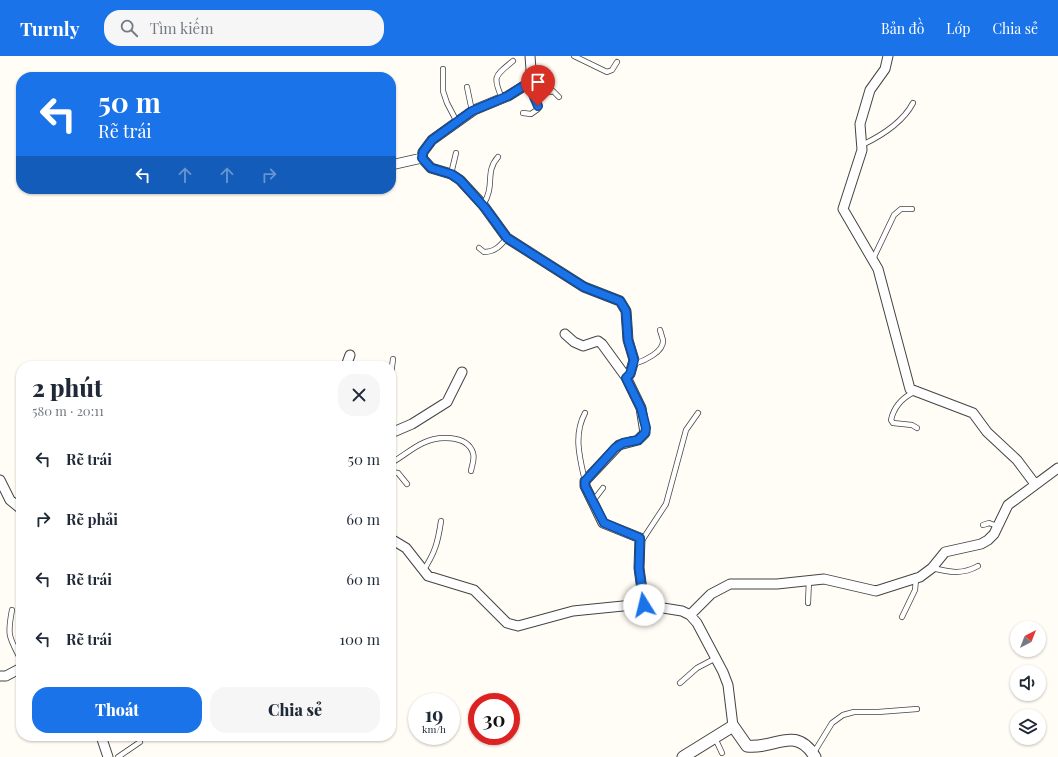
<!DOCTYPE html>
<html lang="vi">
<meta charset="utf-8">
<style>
:root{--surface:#fff;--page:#f6f6f7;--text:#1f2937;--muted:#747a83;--accent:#1a73e8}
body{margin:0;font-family:"Playfair Display",serif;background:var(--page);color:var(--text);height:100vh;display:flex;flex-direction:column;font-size:15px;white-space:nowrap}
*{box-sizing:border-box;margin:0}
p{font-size:13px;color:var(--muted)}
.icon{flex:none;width:22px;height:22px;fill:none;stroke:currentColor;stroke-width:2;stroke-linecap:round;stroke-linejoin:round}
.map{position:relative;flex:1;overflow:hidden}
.details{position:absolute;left:16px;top:305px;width:380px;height:380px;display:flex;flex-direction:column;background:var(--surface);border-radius:16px;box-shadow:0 1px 3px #0004}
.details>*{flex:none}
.hud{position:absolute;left:16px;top:16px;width:380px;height:122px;border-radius:16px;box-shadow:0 1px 3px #0004;background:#1a73e8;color:#fff;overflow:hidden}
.needle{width:26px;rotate:42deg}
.fabs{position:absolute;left:1010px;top:565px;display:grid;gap:8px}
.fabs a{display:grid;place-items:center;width:36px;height:36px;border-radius:50%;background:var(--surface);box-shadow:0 1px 3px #0004;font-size:20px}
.speed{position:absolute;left:408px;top:637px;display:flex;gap:8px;font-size:20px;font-weight:700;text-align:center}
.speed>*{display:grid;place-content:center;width:52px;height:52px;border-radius:50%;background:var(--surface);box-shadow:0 1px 3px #0004;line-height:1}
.speed small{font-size:10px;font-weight:400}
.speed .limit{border:6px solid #d22;background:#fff;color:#111}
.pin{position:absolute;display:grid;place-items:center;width:34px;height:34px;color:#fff;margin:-41px -17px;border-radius:50% 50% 50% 0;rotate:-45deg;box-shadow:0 0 4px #0007}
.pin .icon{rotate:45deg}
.me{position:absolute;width:44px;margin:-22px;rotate:351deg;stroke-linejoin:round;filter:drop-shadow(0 0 3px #0008)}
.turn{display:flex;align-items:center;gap:14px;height:84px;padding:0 16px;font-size:18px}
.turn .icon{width:52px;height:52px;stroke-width:2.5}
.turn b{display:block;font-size:28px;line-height:34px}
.lanes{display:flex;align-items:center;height:38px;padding:0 16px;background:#0003;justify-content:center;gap:20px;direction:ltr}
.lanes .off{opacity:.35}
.round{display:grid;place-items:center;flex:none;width:42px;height:42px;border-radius:16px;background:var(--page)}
.headline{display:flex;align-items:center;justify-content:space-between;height:68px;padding:0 16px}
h1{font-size:24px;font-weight:800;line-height:30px}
.cta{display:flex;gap:8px;margin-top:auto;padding:8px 16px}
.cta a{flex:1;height:46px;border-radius:16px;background:var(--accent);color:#fff;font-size:16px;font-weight:800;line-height:46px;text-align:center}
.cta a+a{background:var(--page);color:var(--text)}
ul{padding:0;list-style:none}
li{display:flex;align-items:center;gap:12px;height:60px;padding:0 16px}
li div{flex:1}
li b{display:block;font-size:15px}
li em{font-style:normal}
header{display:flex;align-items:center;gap:24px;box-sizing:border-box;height:56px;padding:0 20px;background:var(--accent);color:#fff}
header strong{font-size:19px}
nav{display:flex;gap:22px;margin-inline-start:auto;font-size:14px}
.search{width:280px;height:36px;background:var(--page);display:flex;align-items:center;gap:10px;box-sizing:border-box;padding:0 14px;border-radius:16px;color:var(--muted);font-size:15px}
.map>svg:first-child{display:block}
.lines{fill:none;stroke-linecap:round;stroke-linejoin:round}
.service-casing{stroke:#444;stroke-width:6}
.minor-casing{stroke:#444;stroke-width:11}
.tertiary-casing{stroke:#444;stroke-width:13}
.service{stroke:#fff;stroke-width:4.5}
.minor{stroke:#fff;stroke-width:9}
.tertiary{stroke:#fff;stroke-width:11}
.route-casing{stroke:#114b97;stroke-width:10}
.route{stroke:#1a73e8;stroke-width:7}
</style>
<header>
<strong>Turnly</strong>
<div class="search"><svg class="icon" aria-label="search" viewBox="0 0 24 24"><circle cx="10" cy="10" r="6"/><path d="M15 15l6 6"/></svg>Tìm kiếm</div>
<nav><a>Bản đồ</a><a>Lớp</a><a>Chia sẻ</a></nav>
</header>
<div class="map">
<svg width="1058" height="701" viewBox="0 0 1058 701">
<rect width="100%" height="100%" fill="#fffdf5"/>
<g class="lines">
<g class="service-casing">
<path id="service" d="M574 0 607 16 612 14 617 6
M443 13V35L447 47 457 66
M467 31 472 55
M535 39 553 35 559 41
M502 42C492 20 495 20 513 5
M523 57 531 58 538 53 535 39 529 27
M862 89C881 80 903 66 913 47
M451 118 456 97
M483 149C496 129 484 117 498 101
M479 192 484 196C495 196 500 190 507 182
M873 203 894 159 901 153H912
M634 308C644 305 664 296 663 284 662 281 661 277 660 274
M391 319 393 303
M914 336C902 342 894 350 891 364L893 367 912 369 917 372
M391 407C402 401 412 392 423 387 437 380 467 378 473 397 475 403 472 409 471 415
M391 416 398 417 407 428
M585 425C580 403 573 379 585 357
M593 445 603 432
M983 469 989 467 997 470
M641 486 666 448 686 374 698 357
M932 512C949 516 962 519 978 510
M423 515C435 497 438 486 441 465
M808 547 809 524
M12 554C7 580 9 581 21 604
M902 561 915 534 916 523
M680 627 697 612 716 602
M715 682 722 697
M813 698 832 667 843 659 854 656H878L917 653
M118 701 140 686"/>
</g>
<g class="minor-casing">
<path id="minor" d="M530 0 531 13 529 27 508 40 474 54 432 84 423 96 422 102 431 112 451 118 460 124 483 149 507 182 584 231 620 245 626 255 628 284 634 304 630 318 626 321 641 352 645 377 638 384 619 389 585 425V430L603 467 640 482 639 512 644 549
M888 0 885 13 870 34 860 68 862 94 843 153 878 213 910 333 973 357 987 376 1017 404 1035 428
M391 109 422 102
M565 278 574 286 583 290 598 285 602 288 626 321
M346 310 350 299
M391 377 412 368 447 346 462 316
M0 424 10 444 21 453
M391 483 406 492 428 520 474 534 507 567 518 570 573 555 633 549H644L682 555 690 559 697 567 723 616 728 629 733 670
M690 559 711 538 730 528H777L824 523 876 535 920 521 932 512 945 496 981 488 988 484 994 478 1008 449 1058 412
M0 620H6L21 612
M101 680 108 701"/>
</g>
<g class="tertiary-casing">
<path id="tertiary" d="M683 701 733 670 747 690C774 694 795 668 815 701"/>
</g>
<use href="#service" class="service"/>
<use href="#minor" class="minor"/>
<use href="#tertiary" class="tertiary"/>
</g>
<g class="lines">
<g class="route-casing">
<path id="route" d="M538 50 528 27 508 40 472 55 432 84 423 96 422 102 431 112 451 118 460 124 486 153 507 182 584 231 620 245 626 255 628 284 634 304 630 318 626 322 641 352 646 372 645 377 638 384 623 387 615 392 585 425V430L604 467 640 482 639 512 644 549"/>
</g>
<use href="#route" class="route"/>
</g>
</svg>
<div class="fabs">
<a><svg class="needle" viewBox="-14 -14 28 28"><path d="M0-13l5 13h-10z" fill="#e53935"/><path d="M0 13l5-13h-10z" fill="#747a83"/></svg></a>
<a><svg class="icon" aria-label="sound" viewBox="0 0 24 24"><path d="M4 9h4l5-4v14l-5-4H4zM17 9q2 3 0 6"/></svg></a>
<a><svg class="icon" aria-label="layers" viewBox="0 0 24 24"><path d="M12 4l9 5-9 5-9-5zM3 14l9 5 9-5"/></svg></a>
</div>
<div class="speed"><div>19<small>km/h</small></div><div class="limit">30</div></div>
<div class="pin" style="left:538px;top:50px;background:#d93025"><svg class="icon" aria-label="arrive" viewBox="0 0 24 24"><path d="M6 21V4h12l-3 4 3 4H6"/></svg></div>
<svg class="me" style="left:644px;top:549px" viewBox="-20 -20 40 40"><circle r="19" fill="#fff"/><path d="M0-13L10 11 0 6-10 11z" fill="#1a73e8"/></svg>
<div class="hud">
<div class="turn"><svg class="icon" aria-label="left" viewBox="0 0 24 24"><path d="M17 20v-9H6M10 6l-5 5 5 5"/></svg><div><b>50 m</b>Rẽ trái</div></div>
<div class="lanes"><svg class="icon" aria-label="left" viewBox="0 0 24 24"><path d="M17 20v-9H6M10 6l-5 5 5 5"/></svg><svg class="icon off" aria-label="ahead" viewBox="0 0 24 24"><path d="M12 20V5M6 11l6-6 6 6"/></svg><svg class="icon off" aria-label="ahead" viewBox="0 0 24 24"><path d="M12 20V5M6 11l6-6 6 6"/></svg><svg class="icon off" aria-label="right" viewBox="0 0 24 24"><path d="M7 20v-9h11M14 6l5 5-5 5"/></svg></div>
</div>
<section class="details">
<div class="headline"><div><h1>2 phút</h1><p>580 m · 20:11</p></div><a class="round"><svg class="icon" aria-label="close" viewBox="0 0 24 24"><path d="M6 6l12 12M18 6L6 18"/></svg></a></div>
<ul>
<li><svg class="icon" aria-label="left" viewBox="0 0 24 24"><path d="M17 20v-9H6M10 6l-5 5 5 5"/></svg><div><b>Rẽ trái</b></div><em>50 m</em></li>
<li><svg class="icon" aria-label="right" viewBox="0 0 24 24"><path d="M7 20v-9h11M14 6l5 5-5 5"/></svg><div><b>Rẽ phải</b></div><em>60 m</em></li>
<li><svg class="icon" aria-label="left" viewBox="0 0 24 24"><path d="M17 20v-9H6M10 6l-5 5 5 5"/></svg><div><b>Rẽ trái</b></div><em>60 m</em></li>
<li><svg class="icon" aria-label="left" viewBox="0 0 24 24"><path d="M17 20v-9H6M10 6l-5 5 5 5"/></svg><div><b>Rẽ trái</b></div><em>100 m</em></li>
</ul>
<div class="cta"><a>Thoát</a><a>Chia sẻ</a></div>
</section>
</div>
